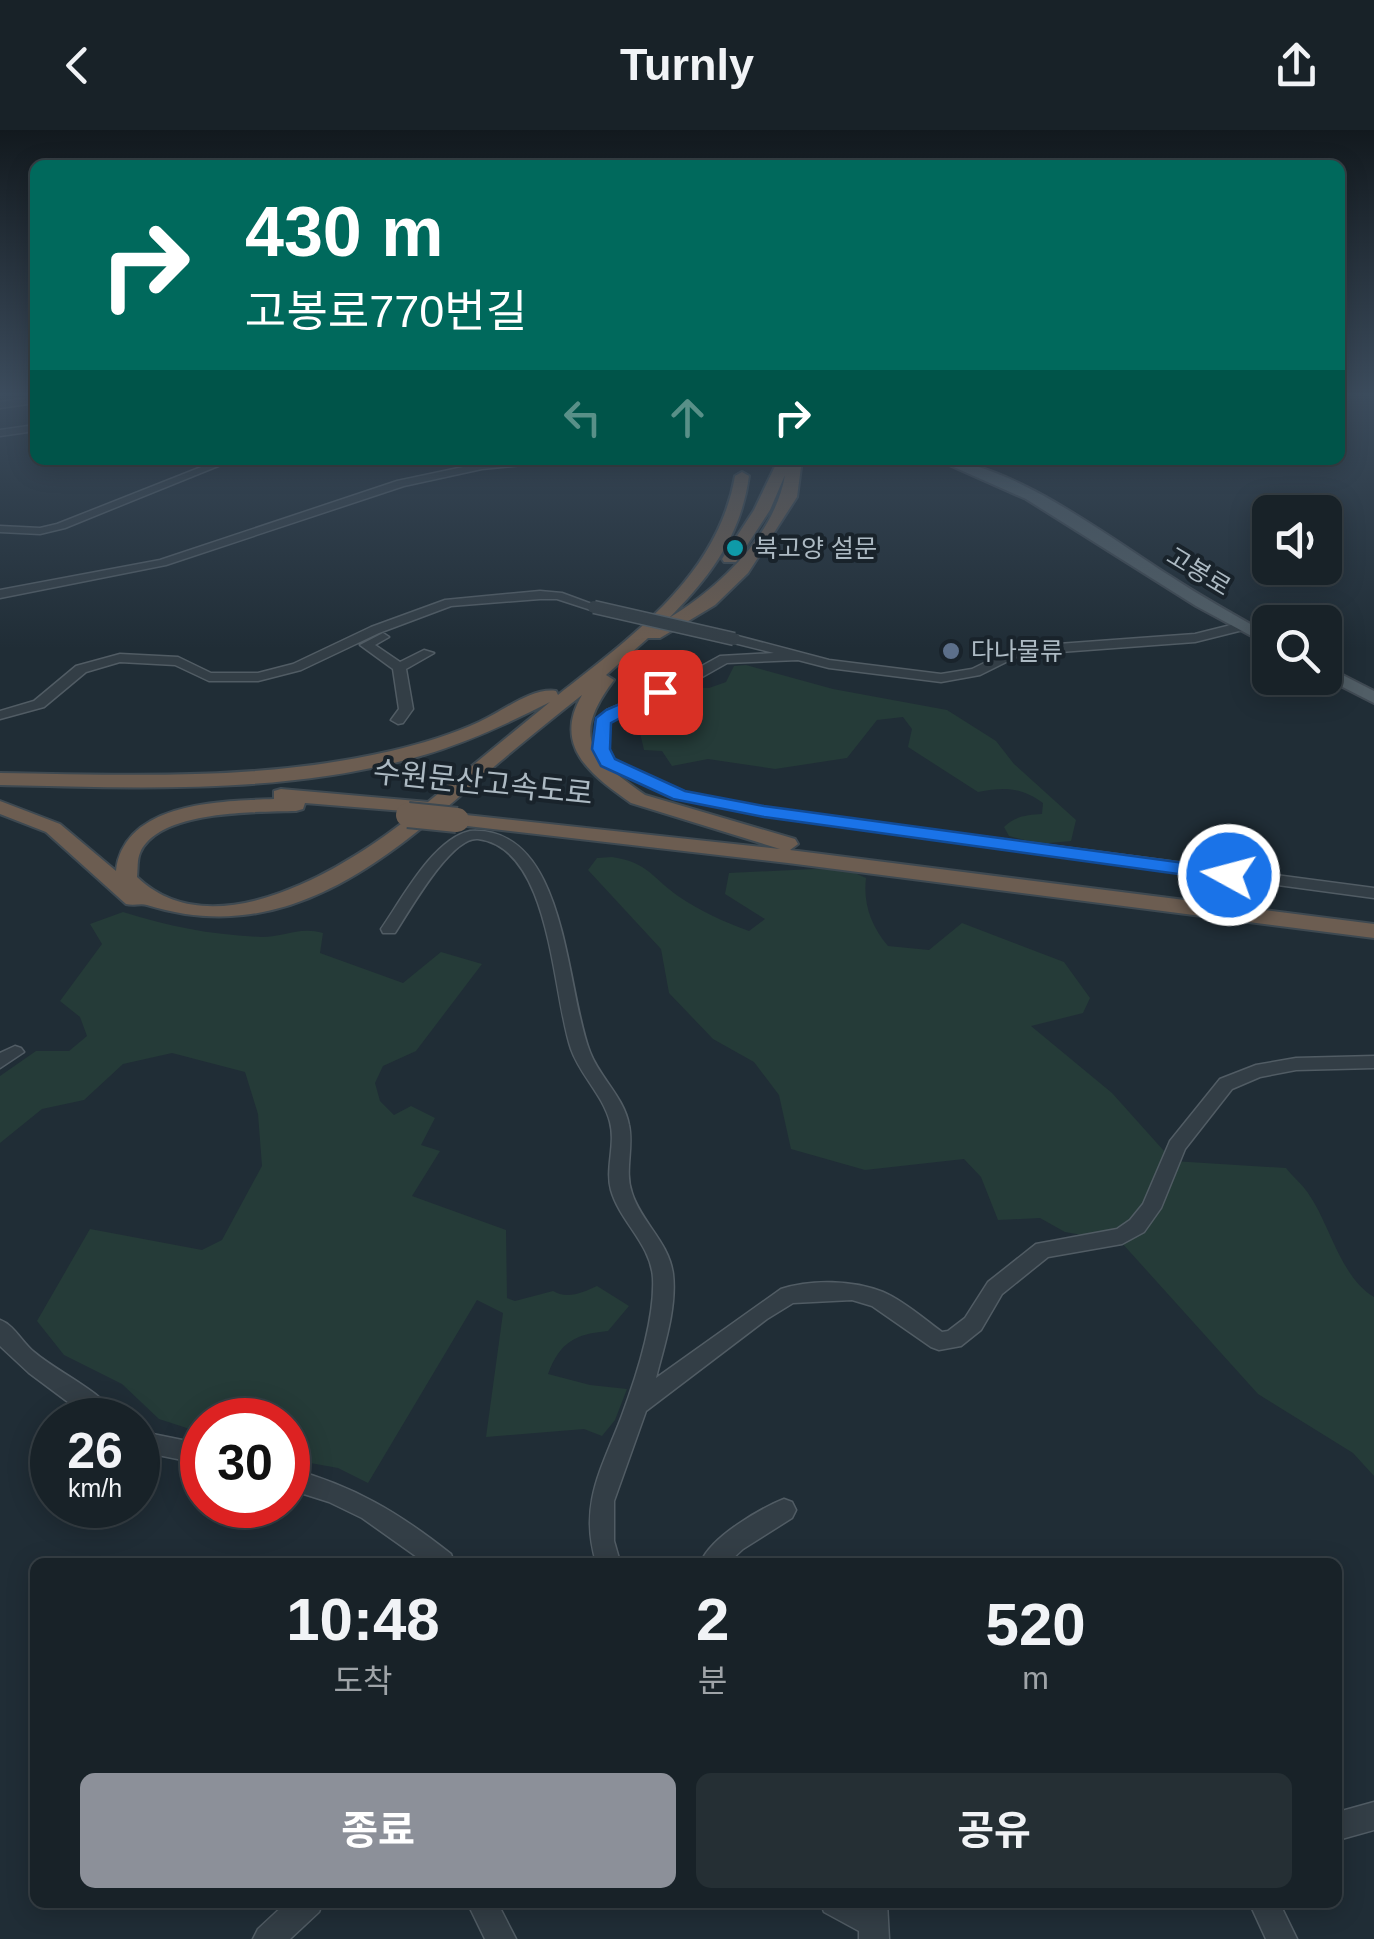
<!DOCTYPE html>
<html lang="ko">
<meta charset="utf-8">
<style>
:root{--surface:#182228;--page:#252f34;--text:#f1f3f6;--muted:#9fa4a8;--line:#363f45;--accent:#8c9099}
body{margin:0;font-family:Helvetica,"Noto Sans KR",sans-serif;background:var(--page);color:var(--text);height:100vh;display:flex;flex-direction:column;font-size:38px;white-space:nowrap}
*{box-sizing:border-box;margin:0}
p{font-size:32px;color:var(--muted)}
.icon{flex:none;width:55px;height:55px;fill:none;stroke:currentColor;stroke-width:2;stroke-linecap:round;stroke-linejoin:round}
.map{position:relative;flex:1;overflow:hidden}
.sheet{position:absolute;left:30px;top:1428px;width:1312px;height:350px;display:flex;flex-direction:column;background:var(--surface);border-radius:15px;box-shadow:0 5px 25px #0003,0 0 0 2px var(--line)}
.sheet>*{flex:none}
.guide{position:absolute;left:30px;top:30px;width:1315px;height:305px;border-radius:15px;box-shadow:0 5px 25px #0003,0 0 0 2px var(--line);background:#00695c;color:#fff;overflow:hidden}
.tools{position:absolute;left:1252px;top:365px;display:grid;gap:20px}
.tools a{display:grid;place-items:center;width:90px;height:90px;border-radius:15px;background:var(--surface);box-shadow:0 5px 25px #0003,0 0 0 2px var(--line);font-size:50px}
.speed{position:absolute;left:30px;top:1268px;display:flex;gap:20px;font-size:50px;font-weight:700;text-align:center}
.speed>*{display:grid;place-content:center;width:130px;height:130px;border-radius:50%;background:var(--surface);box-shadow:0 5px 25px #0003,0 0 0 2px var(--line);line-height:1}
.speed small{font-size:25px;font-weight:400}
.speed .limit{border:15px solid #d22;background:#fff;color:#111}
.pin{position:absolute;display:grid;place-items:center;width:85px;height:85px;color:#fff;margin:-42px;border-radius:20px;box-shadow:0 5px 15px #0006}
.me{position:absolute;width:110px;margin:-55px;rotate:277deg;stroke-linejoin:round;filter:drop-shadow(0 0 8px #0008)}
.turn{display:flex;align-items:center;gap:35px;height:210px;padding:0 50px;font-size:45px}
.turn .icon{width:130px;height:130px;stroke-width:2.5}
.turn b{display:block;font-size:70px;line-height:85px}
.lanes{display:flex;align-items:center;height:95px;padding:0 50px;background:#0003;justify-content:center;gap:50px;direction:ltr}
.lanes .off{opacity:.35}
.eta{display:flex;justify-content:space-evenly;align-items:center;height:170px;text-align:center}
.eta b{font-size:60px;font-weight:700;line-height:70px}
.cta{display:flex;gap:20px;margin-top:auto;padding:20px 50px}
.cta a{flex:1;height:115px;border-radius:15px;background:var(--accent);color:#fff;font-size:40px;font-weight:700;line-height:115px;text-align:center}
.cta a+a{background:var(--page);color:var(--text)}
header{display:flex;justify-content:space-between;align-items:center;height:130px;padding:0 50px;background:var(--surface);font-size:45px;font-weight:700}
.map>svg:first-child{display:block}
.green{fill:#253b38}
.lines{fill:none;stroke-linecap:round;stroke-linejoin:round}
.minor-casing{stroke:#515c64;stroke-width:3}
.major-casing{stroke:#404a53;stroke-width:4}
.highway-casing{stroke:#3e4951;stroke-width:4}
.minor{fill:#333e46;fill-rule:evenodd}
.major{fill:#515e66;fill-rule:evenodd}
.highway{fill:#6c5d51;fill-rule:evenodd}
.minor-bridge-casing{stroke:#515c64;stroke-width:15;stroke-linecap:butt}
.highway-bridge-casing{stroke:#3e4951;stroke-width:28;stroke-linecap:butt}
.minor-bridge{stroke:#333e46;stroke-width:12}
.highway-bridge{stroke:#6c5d51;stroke-width:24}
.route{fill:#1a73e8;stroke:#114b97;stroke-width:2.5}
.culture-dot{fill:#0f9aa8;stroke:#19232b;stroke-width:4}
.service-dot{fill:#5c6f8a;stroke:#19232b;stroke-width:4}
.labels{text-anchor:middle;stroke-width:8;stroke-linejoin:round;paint-order:stroke}
.far-poi-label{font-size:25px;fill:#adbac3;stroke:#19232b;text-anchor:start}
.far-street-label{font-size:25px;fill:#adbac3;stroke:#19232b}
.street-label{font-size:30px;fill:#adbac3;stroke:#19232b}
</style>
<header><svg class="icon" aria-label="back" viewBox="0 0 24 24"><path d="M15 5l-7 7 7 7"/></svg>Turnly<svg class="icon" aria-label="share" viewBox="0 0 24 24"><path d="M12 15V3M7 8l5-5 5 5M5 13v7h14v-7"/></svg></header>
<div class="map">
<svg width="1374" height="1809" viewBox="0 0 1374 1809">
<rect width="100%" height="100%" fill="#202d36"/>
<path class="green" d="M746 535 833 559 947 580 996 611 1014 634 1076 690 1071 711 1039 714 1009 706 1004 697C1015 686 1027 685 1042 684L1043 673C1021 657 1005 657 978 662L908 617 912 599 903 587 877 590 847 628 775 639 708 629 672 636 662 621 644 620 637 590 692 558H709L726 552 734 536Z
M612 727C649 733 650 746 678 766 700 781 724 792 749 801L765 789 725 764 729 743 814 739 848 740 866 748C863 774 871 796 888 816L929 820 962 793 1064 832 1090 868 1083 883 1031 896 1112 963 1173 1031 1286 1038C1293 1047 1302 1054 1308 1063 1330 1094 1340 1147 1374 1167V1346L1353 1323 1258 1264 1121 1112 1065 1102 1040 1088 998 1090 981 1047 964 1029 865 1040 791 1019 779 965 754 932 713 909 669 863 661 819 588 740 597 728Z
M123 782C170 797 213 805 262 807 284 807 300 796 323 803L320 823 403 853 441 822 482 834 416 921 383 936 375 953 380 971 394 985 411 976 435 988 421 1015 440 1021 412 1066 506 1100 507 1168 515 1171 553 1161C567 1170 584 1162 597 1156L629 1176 608 1201C575 1204 560 1212 548 1244L590 1255 627 1259 615 1290 602 1306 584 1299 486 1307 503 1183 477 1170 368 1353 338 1338 288 1329V1290H202V1303L159 1289 122 1254 64 1225 37 1191 90 1099 202 1120 222 1110 262 1036 258 984 245 942 172 923 123 934 84 970 42 979 0 1013V946L36 921H69L87 906 80 887 60 871 102 814 90 794Z"/>
<g class="lines">
<g class="minor-casing">
<path id="minor" d="M35 267V273L0 278V272Z
M35 295V301L0 306V300Z
M219 330H233L65 398 40 404 0 402V396L40 398 57 394Z
M512 330H548L543 333 482 339 404 356 166 435 0 468V460L160 430 397 351 482 333Z
M540 461 562 463 600 477 594 481 557 469H540L451 476 379 503 301 540 258 551H209L175 535 120 532 86 542 44 577 0 589V581L34 571 76 536 120 524 178 527 211 543H258L293 534 371 497 445 470Z
M1243 492 1247 493V499L1195 512 1020 525 980 545 941 552 829 538 798 530 727 533 681 559 617 586 610 593 608 619 613 629 684 662 764 678 1374 758V768L764 686 675 668 602 635 594 619 596 592 607 580 671 553 720 526 774 523 730 512 728 509 734 505 829 530 941 544 972 539 1017 517 1195 504Z
M383 503 389 507 375 515 400 532 424 520 434 523 406 539 413 579 403 593 398 594 391 590 399 579 393 539 360 515Z
M470 701C568 695 565 859 590 922 600 948 624 967 629 995 634 1018 624 1041 632 1063 641 1092 669 1112 673 1144 677 1178 664 1216 656 1248L781 1159C811 1149 853 1150 883 1162 904 1171 924 1189 942 1202L948 1201 965 1188 988 1152 1036 1114 1117 1099 1130 1090 1143 1074 1170 1011 1220 949 1256 935 1296 928 1374 926V938L1296 940 1260 947 1232 959 1185 1019 1161 1078 1144 1102 1122 1114 1048 1127 1002 1164 981 1200 961 1216 939 1220 931 1217 872 1176 852 1170 793 1173 767 1189 646 1281 614 1371V1411L620 1432H596C579 1375 601 1340 621 1288 636 1248 655 1190 653 1148 651 1114 620 1092 611 1060 605 1038 616 1015 610 992 603 965 580 945 571 919 552 864 552 718 478 709 451 706 409 782 395 803H383L381 799C402 769 433 709 470 701Z
M15 916 21 918 24 922 0 938V923Z
M0 1190C14 1195 22 1212 34 1222 57 1242 107 1264 119 1290H92L29 1243 0 1216Z
M138 1301 202 1314V1334L138 1321Z
M288 1338C354 1356 398 1382 451 1424L454 1432H424L362 1388 329 1372 288 1359Z
M784 1369 792 1372 796 1380 792 1388 743 1419 729 1432H701C711 1407 759 1379 784 1369Z
M1374 1672V1700L1338 1710V1682Z
M287 1772H323L319 1782 290 1809H253L258 1799Z
M467 1772H497L516 1809H485Z
M820 1772H887L889 1809H859V1801L824 1782Z
M1249 1772H1279L1297 1809H1266Z"/>
</g>
<g class="major-casing">
<path id="major" d="M938 330C1008 330 1110 408 1170 446 1202 467 1236 486 1270 505V516L1196 476 1026 369Z
M1325 536 1374 561V573L1325 548Z"/>
</g>
<g class="highway-casing">
<path id="highway" d="M778 330H802L797 367 748 443 715 475 660 508H648L606 545 614 550C570 608 591 627 645 665L795 709 798 714 790 720 1374 794V808L788 733 450 694 446 690 457 684 780 719 631 673C591 645 552 616 582 565 548 592 514 619 481 648 384 732 284 818 147 775 141 773 134 776 126 774L46 702 0 684V671L60 694 116 741C124 672 220 671 274 669V661L281 659 428 672 550 572C509 593 468 612 424 625 287 665 141 658 0 655V643C131 645 262 651 391 621 420 614 451 605 479 592 500 583 532 557 556 561L558 565C633 506 718 445 735 346L742 342 749 346C741 405 711 446 669 488 719 458 775 405 785 345L770 380 736 432H724L722 429 754 380ZM305 673 416 682C351 735 215 822 137 747 138 739 137 729 140 723 158 680 257 682 296 681L303 679Z"/>
</g>
<use href="#minor" class="minor"/>
<use href="#major" class="major"/>
<use href="#highway" class="highway"/>
<g class="minor-bridge-casing">
<path id="minor-bridge" d="M594 477 734 509"/>
</g>
<g class="highway-bridge-casing">
<path id="highway-bridge" d="M408 685 457 690"/>
</g>
<use href="#minor-bridge" class="minor-bridge"/>
<use href="#highway-bridge" class="highway-bridge"/>
</g>
<linearGradient id="sky" x2="0" y2="1"><stop stop-color="#12191e"/><stop offset="0.51" stop-color="#3c4c5d"/><stop offset="1" stop-color="#3c4c5d" stop-opacity="0"/></linearGradient>
<rect width="1374" height="519" fill="url(#sky)"/>
<path class="route" d="M654 559 669 562 611 593 610 619 615 629 685 661 764 676 1229 739 1239 745 1229 751 764 687 673 669 601 636 592 619 596 588 606 580Z"/>
<circle class="culture-dot" cx="735" cy="418" r="10"/>
<circle class="service-dot" cx="951" cy="521" r="10"/>
<g class="labels">
<g class="far-poi-label">
<text x="755" y="427">북고양 설문</text>
<text x="971" y="530">다나물류</text>
</g>
<g class="far-street-label">
<text transform="translate(1199 441) rotate(31)" y="9">고봉로</text>
</g>
<g class="street-label">
<text transform="translate(483 653) rotate(6)" y="10">수원문산고속도로</text>
</g>
</g>
</svg>
<div class="tools">
<a><svg class="icon" aria-label="sound" viewBox="0 0 24 24"><path d="M4 9h4l5-4v14l-5-4H4zM17 9q2 3 0 6"/></svg></a>
<a><svg class="icon" aria-label="search" viewBox="0 0 24 24"><circle cx="10" cy="10" r="6"/><path d="M15 15l6 6"/></svg></a>
</div>
<div class="speed"><div>26<small>km/h</small></div><div class="limit">30</div></div>
<div class="pin" style="left:660px;top:562px;background:#d93025"><svg class="icon" aria-label="arrive" viewBox="0 0 24 24"><path d="M6 21V4h12l-3 4 3 4H6"/></svg></div>
<svg class="me" style="left:1229px;top:745px" viewBox="-20 -20 40 40"><circle r="17" fill="#1a73e8" stroke="#fff" stroke-width="3"/><path d="M0-11L8 9 0 5-8 9z" fill="#fff"/></svg>
<div class="guide">
<div class="turn"><svg class="icon" aria-label="right" viewBox="0 0 24 24"><path d="M7 20v-9h11M14 6l5 5-5 5"/></svg><div><b>430 m</b>고봉로770번길</div></div>
<div class="lanes"><svg class="icon off" aria-label="left" viewBox="0 0 24 24"><path d="M17 20v-9H6M10 6l-5 5 5 5"/></svg><svg class="icon off" aria-label="ahead" viewBox="0 0 24 24"><path d="M12 20V5M6 11l6-6 6 6"/></svg><svg class="icon" aria-label="right" viewBox="0 0 24 24"><path d="M7 20v-9h11M14 6l5 5-5 5"/></svg></div>
</div>
<section class="sheet">
<div class="eta">
<div><b>10:48</b><p>도착</p></div>
<div><b>2</b><p>분</p></div>
<div><b>520</b><p>m</p></div>
</div>
<div class="cta"><a>종료</a><a>공유</a></div>
</section>
</div>
